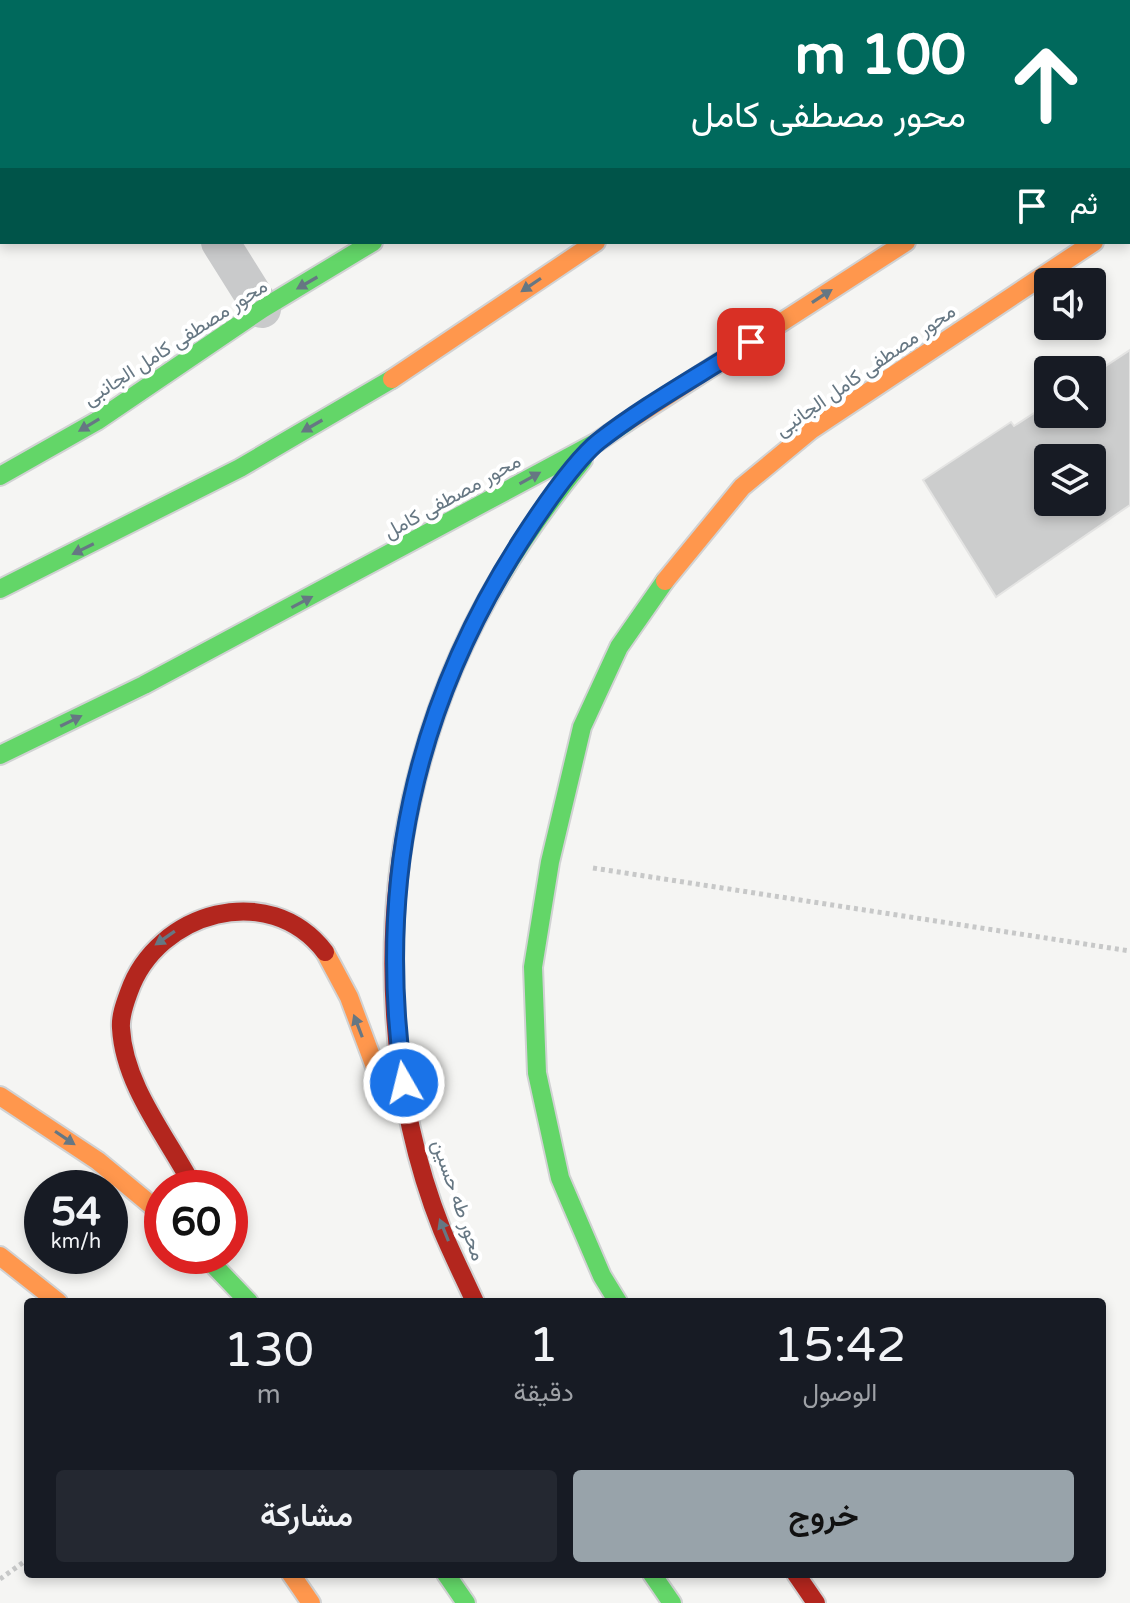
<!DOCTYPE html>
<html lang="ar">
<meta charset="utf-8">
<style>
:root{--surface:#171b24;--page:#242831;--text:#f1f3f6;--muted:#9ea1a6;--accent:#98a3aa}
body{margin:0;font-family:"Varela Round",Vazirmatn,sans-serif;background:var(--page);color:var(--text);direction:rtl;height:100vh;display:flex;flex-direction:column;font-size:30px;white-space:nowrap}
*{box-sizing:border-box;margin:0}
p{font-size:26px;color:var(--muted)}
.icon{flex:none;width:44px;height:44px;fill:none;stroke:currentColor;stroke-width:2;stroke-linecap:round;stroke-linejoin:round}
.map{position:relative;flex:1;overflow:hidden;direction:ltr}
.side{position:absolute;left:24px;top:1298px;width:1082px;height:280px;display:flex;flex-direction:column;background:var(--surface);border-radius:8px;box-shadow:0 4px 12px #0003;direction:rtl}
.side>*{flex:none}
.top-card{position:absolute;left:0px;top:0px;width:1130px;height:244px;box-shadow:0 4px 12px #0003;direction:rtl;background:#00695c;color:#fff;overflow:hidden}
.buttons{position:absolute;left:1034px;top:268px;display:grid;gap:16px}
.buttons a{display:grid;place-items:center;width:72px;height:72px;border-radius:8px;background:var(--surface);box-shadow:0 4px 12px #0003;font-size:40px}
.speed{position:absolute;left:24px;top:1170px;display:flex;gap:16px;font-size:40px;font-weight:700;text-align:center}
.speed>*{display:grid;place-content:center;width:104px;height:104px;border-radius:50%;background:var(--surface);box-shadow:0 4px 12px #0003;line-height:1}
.speed small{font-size:20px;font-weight:400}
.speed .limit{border:12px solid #d22;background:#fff;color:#111}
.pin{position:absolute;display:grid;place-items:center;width:68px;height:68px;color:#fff;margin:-34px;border-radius:16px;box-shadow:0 4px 12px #0006}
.me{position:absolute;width:88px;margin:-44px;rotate:352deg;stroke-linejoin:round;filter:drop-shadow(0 0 6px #0008)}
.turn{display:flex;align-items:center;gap:28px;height:168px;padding:0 32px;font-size:36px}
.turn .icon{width:104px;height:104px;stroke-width:2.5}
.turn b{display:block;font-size:56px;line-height:68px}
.then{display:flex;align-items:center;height:76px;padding:0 32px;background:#0003;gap:16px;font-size:30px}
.eta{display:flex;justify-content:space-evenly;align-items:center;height:136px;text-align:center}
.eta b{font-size:48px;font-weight:600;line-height:56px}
.primary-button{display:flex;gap:16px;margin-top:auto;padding:16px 32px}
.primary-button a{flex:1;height:92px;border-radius:8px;background:var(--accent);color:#111;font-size:32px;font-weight:600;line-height:92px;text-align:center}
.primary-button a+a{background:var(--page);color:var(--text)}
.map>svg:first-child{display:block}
.building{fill:#cccdcd;stroke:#e4e4e3;stroke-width:2;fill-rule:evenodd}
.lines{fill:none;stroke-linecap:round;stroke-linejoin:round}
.fast-casing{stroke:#d1d2d3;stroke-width:22}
.slow-casing{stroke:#d1d2d3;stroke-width:22}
.jam-casing{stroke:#d1d2d3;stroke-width:22}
.path{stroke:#c7c8c8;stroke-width:5;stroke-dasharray:4 4;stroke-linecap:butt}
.street{stroke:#c9cacb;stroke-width:38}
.fast{stroke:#63d668;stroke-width:18}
.slow{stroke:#ff974d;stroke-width:18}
.jam{stroke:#b3261e;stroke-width:18}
.oneway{fill:#667783}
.route-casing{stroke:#114b97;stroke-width:20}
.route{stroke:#1a73e8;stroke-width:14}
.labels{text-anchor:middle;stroke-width:8;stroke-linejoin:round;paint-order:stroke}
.street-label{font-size:20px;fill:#667783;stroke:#fff}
</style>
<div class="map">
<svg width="1130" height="1603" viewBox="0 0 1130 1603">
<rect width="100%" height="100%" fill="#f5f5f3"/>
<path class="building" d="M1130 350V505L996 597 923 480 1011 422 1014 426 1048 404V414H1092V375ZM1048 458H1092V502H1048Z"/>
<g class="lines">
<g class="fast-casing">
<path id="fast" d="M739 2 742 0
M1128 98 1130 97
M1128 220 1130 218
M0 476 97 421 262 309 373 242
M0 589 240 468 392 379
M0 755 144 685 597 442 627 422
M412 798C442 666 498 564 583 460
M205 1256 249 1302
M618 1302 602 1276 560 1178 537 1073 533 967 550 862 582 727 619 647 665 581
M446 1574 466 1603
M652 1574 672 1603"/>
</g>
<g class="slow-casing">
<path id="slow" d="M954 2 957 0
M392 379 596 242
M627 422 906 242
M665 581 742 487 811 430 1094 242
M325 952 349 997 390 1107
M0 1096 98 1161 162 1214
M0 1256 58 1302
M291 1574 311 1603"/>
</g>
<g class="jam-casing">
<path id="jam" d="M412 798C380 937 389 1097 442 1230 452 1254 464 1278 475 1302
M194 1188C168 1138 124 1086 121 1028 120 1016 125 1003 129 992 157 912 269 879 325 952
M796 1574 816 1603"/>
</g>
<path class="path" d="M593 868 1130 951
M0 1579 28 1559"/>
<path class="street" d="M70 0 71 2
M169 0 170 2
M220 242 262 309"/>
<use href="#fast" class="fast"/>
<use href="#slow" class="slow"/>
<use href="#jam" class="jam"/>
</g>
<defs><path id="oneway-solid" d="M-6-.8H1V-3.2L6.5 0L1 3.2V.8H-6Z" transform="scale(2)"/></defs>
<g class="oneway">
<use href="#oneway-solid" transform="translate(307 283) rotate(150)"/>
<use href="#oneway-solid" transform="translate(531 285) rotate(146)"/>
<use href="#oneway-solid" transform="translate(822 296) rotate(-33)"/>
<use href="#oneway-solid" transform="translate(89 425) rotate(149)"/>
<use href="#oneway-solid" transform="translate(312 426) rotate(150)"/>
<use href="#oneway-solid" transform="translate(530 478) rotate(-29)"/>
<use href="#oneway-solid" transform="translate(83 549) rotate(154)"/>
<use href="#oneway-solid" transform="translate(302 602) rotate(-28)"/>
<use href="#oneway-solid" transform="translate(71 721) rotate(-26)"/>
<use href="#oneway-solid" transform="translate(165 938) rotate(145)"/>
<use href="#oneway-solid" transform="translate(358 1026) rotate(-111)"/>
<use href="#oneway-solid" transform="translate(65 1138) rotate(34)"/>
<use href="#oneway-solid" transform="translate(444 1230) rotate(-112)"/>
</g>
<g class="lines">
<g class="route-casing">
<path id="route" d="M404 1083C376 885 413 709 521 541 539 513 575 460 599 441 645 405 702 374 751 342"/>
</g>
<use href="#route" class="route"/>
</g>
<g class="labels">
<g class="street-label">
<text transform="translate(175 342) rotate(-33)" y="7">محور مصطفى كامل الجانبى</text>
<text transform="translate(865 370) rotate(-35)" y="7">محور مصطفى كامل الجانبى</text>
<text transform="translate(452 496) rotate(-29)" y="7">محور مصطفى كامل</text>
<text transform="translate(459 1200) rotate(71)" y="7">محور طه حسين</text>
</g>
</g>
</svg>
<div class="buttons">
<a><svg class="icon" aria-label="sound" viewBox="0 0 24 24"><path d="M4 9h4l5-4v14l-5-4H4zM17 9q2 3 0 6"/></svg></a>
<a><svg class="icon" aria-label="search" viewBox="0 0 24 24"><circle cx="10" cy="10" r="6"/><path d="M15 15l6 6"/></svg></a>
<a><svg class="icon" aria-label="layers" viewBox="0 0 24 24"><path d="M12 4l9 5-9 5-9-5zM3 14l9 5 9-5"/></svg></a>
</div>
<div class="speed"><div>54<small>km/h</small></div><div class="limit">60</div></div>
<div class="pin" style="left:751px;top:342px;background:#d93025"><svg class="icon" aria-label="arrive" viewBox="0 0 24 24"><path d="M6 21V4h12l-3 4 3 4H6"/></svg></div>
<svg class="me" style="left:404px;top:1083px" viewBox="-20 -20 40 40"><circle r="17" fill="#1a73e8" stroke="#fff" stroke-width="3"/><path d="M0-11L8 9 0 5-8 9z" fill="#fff"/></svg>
<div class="top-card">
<div class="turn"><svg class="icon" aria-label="ahead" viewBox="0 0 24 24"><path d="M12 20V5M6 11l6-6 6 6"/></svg><div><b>100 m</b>محور مصطفى كامل</div></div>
<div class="then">ثم<svg class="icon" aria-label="arrive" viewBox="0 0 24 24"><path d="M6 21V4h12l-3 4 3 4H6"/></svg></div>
</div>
<section class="side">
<div class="eta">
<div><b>15:42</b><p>الوصول</p></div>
<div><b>1</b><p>دقيقة</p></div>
<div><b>130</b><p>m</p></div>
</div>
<div class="primary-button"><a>خروج</a><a>مشاركة</a></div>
</section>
</div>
